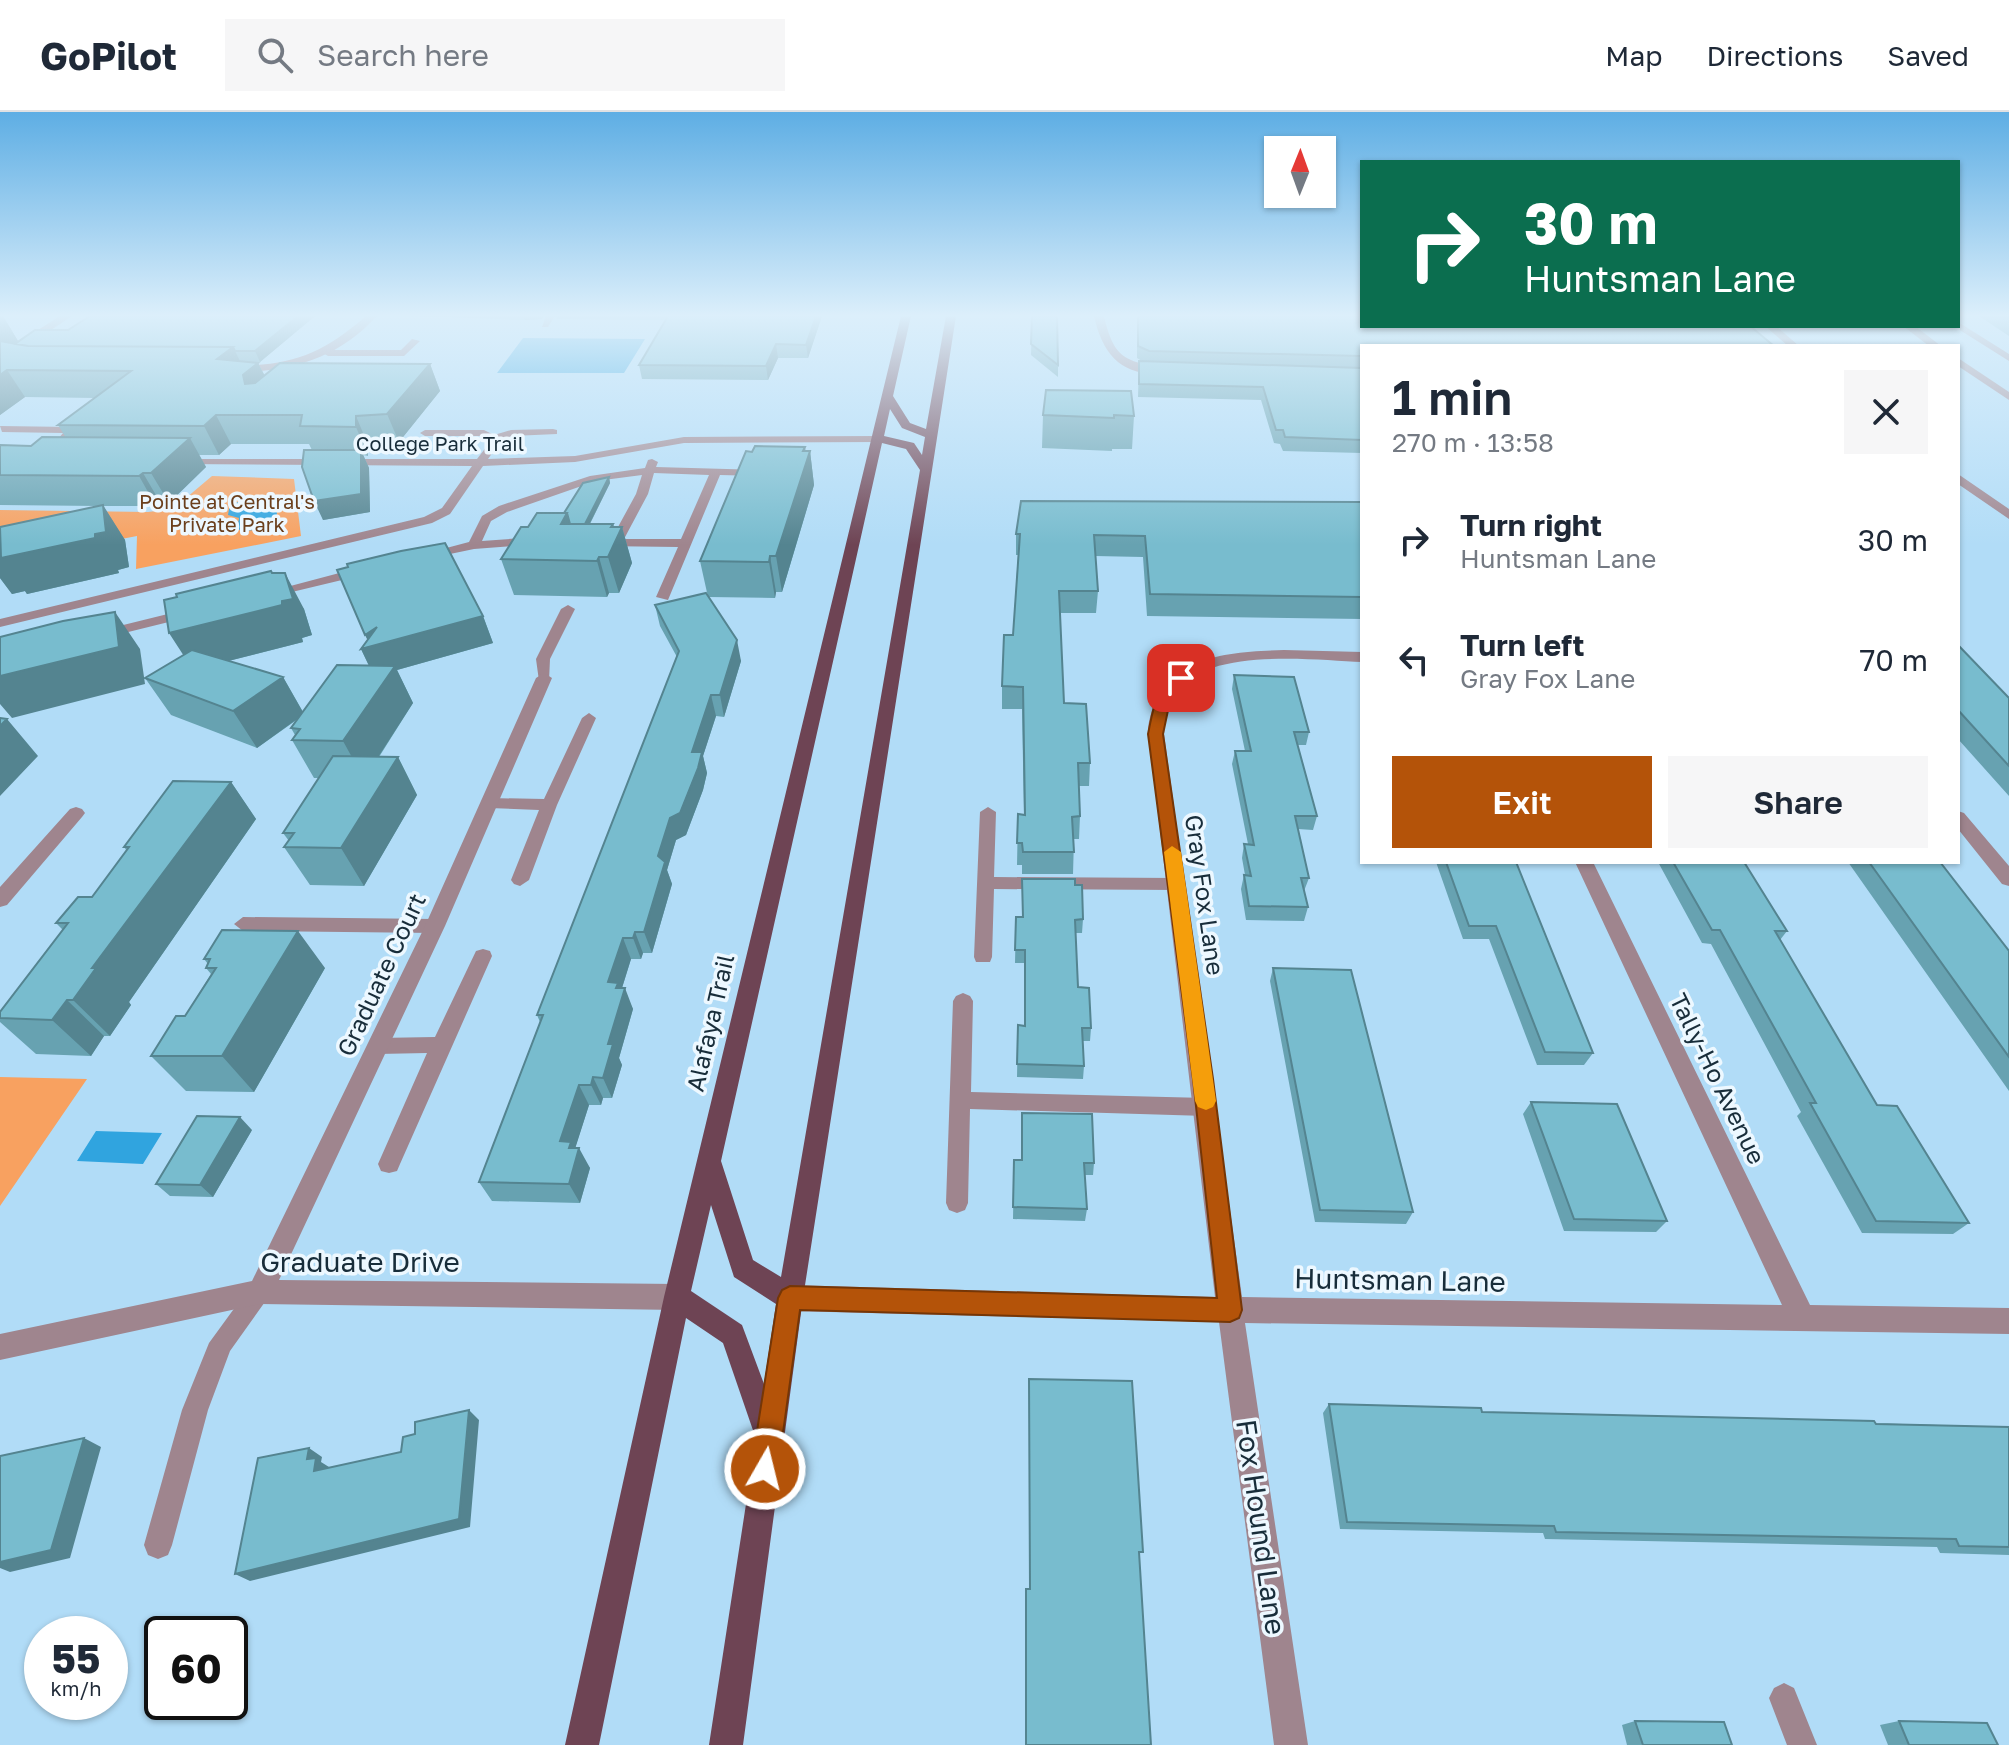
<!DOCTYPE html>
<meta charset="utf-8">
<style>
:root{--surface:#fff;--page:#f6f6f7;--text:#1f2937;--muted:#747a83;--line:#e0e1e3;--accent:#b45309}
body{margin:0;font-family:"Golos Text",sans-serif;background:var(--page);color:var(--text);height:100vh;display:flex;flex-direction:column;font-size:30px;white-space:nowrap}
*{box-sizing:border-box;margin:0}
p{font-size:26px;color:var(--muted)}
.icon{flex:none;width:44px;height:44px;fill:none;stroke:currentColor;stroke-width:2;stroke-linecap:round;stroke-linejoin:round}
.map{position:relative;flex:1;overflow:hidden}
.side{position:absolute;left:1360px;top:232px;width:600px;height:520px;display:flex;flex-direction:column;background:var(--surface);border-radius:0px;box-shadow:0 2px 6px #0004}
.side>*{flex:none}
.top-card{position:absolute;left:1360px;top:48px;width:600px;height:168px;border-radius:0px;box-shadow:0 2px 6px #0004;background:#0b6e4f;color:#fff;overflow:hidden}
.needle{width:52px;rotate:1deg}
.fabs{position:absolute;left:1264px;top:24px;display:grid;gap:16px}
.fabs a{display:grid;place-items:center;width:72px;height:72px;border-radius:0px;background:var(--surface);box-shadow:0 2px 6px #0004;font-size:40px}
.speed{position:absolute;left:24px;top:1504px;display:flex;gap:16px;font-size:40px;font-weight:700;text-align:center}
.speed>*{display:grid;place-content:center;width:104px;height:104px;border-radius:50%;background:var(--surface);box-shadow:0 2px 6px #0004;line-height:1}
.speed small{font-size:20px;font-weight:400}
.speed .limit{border:4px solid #111;border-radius:12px;background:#fff;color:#111}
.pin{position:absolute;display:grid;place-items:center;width:68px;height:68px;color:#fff;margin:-34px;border-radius:16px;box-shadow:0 4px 12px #0006}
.me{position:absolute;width:88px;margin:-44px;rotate:8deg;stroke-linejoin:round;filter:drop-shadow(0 0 6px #0008)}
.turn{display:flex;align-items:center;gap:28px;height:168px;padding:0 32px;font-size:36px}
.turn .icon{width:104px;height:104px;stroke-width:2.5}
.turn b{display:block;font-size:56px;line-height:68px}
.round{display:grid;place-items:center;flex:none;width:84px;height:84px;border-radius:0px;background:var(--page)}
.overview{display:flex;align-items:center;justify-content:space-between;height:136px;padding:0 32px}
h1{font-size:48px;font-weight:600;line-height:60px}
.action{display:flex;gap:16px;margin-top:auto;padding:16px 32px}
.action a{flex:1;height:92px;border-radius:0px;background:var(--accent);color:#fff;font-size:32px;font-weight:600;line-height:92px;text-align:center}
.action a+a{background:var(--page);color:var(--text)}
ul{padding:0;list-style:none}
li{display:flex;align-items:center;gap:24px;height:120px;padding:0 32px}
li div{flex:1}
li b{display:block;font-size:30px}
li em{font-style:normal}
header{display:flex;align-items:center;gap:48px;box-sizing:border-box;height:112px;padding:0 40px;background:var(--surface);border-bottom:2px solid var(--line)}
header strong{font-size:38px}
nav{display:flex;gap:44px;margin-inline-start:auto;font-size:28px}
.search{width:560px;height:72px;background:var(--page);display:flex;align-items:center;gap:20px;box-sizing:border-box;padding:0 28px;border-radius:0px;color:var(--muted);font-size:30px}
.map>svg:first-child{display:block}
.green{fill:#f8a160}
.water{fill:#30a4df}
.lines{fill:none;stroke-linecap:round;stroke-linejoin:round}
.service{fill:#9f858e;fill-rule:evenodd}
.minor{fill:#9f858e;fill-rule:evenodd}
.primary{fill:#6e4454;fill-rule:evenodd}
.wall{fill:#67a2b1}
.shaded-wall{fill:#548490}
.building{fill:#78bcce;stroke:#548490;stroke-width:2}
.route{fill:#b45309;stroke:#753606;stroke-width:2}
.slow{fill:#f59e0b}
.labels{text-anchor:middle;stroke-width:7;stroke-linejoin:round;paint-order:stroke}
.far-street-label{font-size:20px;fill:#182d3a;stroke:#edf8ff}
.far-park-label{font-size:20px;fill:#6b3f1c;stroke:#edf8ff}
.street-label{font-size:24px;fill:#182d3a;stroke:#edf8ff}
.near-street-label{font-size:28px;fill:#182d3a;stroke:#edf8ff}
</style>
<header>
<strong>GoPilot</strong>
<div class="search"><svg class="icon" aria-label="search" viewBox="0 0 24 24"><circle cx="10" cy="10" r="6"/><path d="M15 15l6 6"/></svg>Search here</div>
<nav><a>Map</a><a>Directions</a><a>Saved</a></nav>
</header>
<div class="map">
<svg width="2009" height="1633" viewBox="0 0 2009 1633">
<rect width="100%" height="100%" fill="#b1dcf7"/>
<path class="green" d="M212 364 294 367 301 424 136 457 137 424 17 447 0 460V398L148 400 173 397Z
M0 965 87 967 0 1094Z"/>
<path class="water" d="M523 226 645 227 624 261H497Z
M259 385 268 386 266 397 277 400 276 410C265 417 250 421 237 417L239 406 228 403 230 392Z
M96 1019 162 1021 143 1052 77 1049Z"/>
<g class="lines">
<path class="service" d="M546 204H555L548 215H542Z
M1958 210 2009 242V249L1955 215Z
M412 227 420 229 404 244H328L323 241 328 238H401Z
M0 314 72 315 77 318 63 330 58 327 63 321 2 320Z
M553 317 557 318V322L512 324 497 329V334L488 347 575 344 684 325 879 324 884 327 879 330 684 331 575 350 483 354 450 402 432 411 0 515V507L424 405 442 396 472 354 179 352 175 351V347H477L487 334V328L481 324H425L420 321 425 318H484L494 323 511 318Z
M652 347 658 350 656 355 762 358 768 361 762 364 720 363 668 488 656 485 678 435 601 434 595 430 601 426H612L636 382 642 363 596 369 507 400 491 409 482 429 535 425 541 429 539 432 474 437 426 447 420 443 469 430 482 404 499 394 590 364 645 356 648 348ZM654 361 709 363 681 427H624L648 382Z
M362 455 367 456V462L271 485 264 481Z
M568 493 575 497 550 547 549 569H539L536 547 561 497Z
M188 497 195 501 193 504 104 526 97 522 99 519Z
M589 601 596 606 557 693 529 768 520 774 514 772 511 768 539 698 489 696 481 691 489 686 544 687 582 606Z
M988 695 996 700 994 765 1177 766 1186 772 1177 778 994 777 992 845 990 850H976L974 845 980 700Z
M243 805 435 807 444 814 435 821 243 819 234 812Z
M483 837 490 839 492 844 400 1052 397 1059 389 1061 381 1059 378 1052 427 941 378 942 371 940 368 934 371 928 378 926 435 925 476 839Z
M963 881 970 884 973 889 971 980 1206 986 1213 989 1216 995 1213 1001 1206 1004 970 997 968 1091 965 1098 957 1101 949 1098 946 1091 953 889 956 884Z
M260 1169 268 1172 272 1180 230 1239 208 1298 172 1433 168 1443 158 1447 148 1443 144 1433 182 1298 209 1231 252 1172Z
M1784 1571 1794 1576 1817 1633H1787L1769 1586 1774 1576Z"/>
<path class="minor" d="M60 204H72L27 234H19V230Z
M366 204H377C337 247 291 260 234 260L229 257 234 254C293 253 321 243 366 204Z
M1094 204H1104C1114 248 1126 249 1167 257V261C1123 266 1103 244 1094 204Z
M1765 214H1776L1799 234H1788Z
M1903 214H1915L1941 234H1929Z
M1958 246 2009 280V288L1958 254Z
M1958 362 2009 397V407L1958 372Z
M1284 538 1362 540V550C1312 548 1201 534 1172 585 1166 596 1165 610 1164 622L1242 1185 1782 1193 1575 750H1593L1810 1193 2009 1196V1222L1245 1211 1308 1633H1274L1219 1210 790 1199 781 1195 777 1186 781 1177 790 1173 1215 1185 1148 617C1158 544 1223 540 1284 538Z
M544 561 552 566 445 814 279 1168 677 1172 686 1176 690 1185 686 1194 677 1198 260 1192 0 1248V1222L252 1169 425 814 536 566Z
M76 695 82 697 85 701 82 705 7 793 0 795V775L70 697Z
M1958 699 1964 701 2009 754V774L2002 772 1958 717Z"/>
<path class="primary" d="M901 204H911L893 284 910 311 926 317 946 204H956L803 1186 743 1633H709L756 1327 723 1231 686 1206 599 1633H565L664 1185ZM890 297 902 316 925 325 922 343 914 331 884 324ZM882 331 906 337 920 358 781 1165 753 1148 721 1049ZM711 1093 734 1165 776 1192 764 1272 742 1213 691 1179Z"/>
</g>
<path class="wall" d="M0 204H3L18 229 14 232 68 218 315 204 260 250H252L258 251 265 264 430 252 440 279 399 330 368 333V344L363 343 369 356 370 400 323 408 312 338 309 332H231L219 343H199L206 355 169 391 160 390 156 394H103L125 428 129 455 118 458 119 461 27 482 25 479 12 482 0 466V415L99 394 0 393V333L31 334 66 326 58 313 95 286 25 285 0 303Z
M412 204H543L542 207 525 208Z
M556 204H822L808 246H778L768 268 642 267 639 253 666 208 557 207Z
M1032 204 1058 253V265L1031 243Z
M1137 204H1362V341L1283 339 1280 332 1274 331 1261 288 1138 285 1139 249H1142L1137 246Z
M1979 204H2009V224Z
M1043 303 1134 304 1132 337H1112V339L1042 336Z
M805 339H810L814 373 782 480H776L775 486 709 485 741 549 724 605 716 604 703 644 707 661 703 678 686 723 676 728 667 758 672 772 652 841H643L641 847H631L622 876 633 897 619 946 622 953 612 986H603L601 993H589L575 1036 590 1056 580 1091 492 1089 479 1070 540 910 537 903 677 545 660 514 655 493 708 485 700 449Z
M609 365 610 371 590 412H613L614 415H622L632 451 619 481H609L607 485 514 483 501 447 528 415 564 401Z
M1362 390V507L1147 504 1143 445 1095 444 1098 479 1096 501H1060L1064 591 1090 651 1089 674H1079L1080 704 1079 727H1074L1073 762H1022V753H1017L1018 702 1024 703 1022 597H1002V574L1013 523 1018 443H1016V422Z
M273 461 304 497 312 523 302 526 303 530 228 549 283 565 303 600 369 554 361 537 483 504 493 531 397 558 413 591 379 645H398L417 683 364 774 310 773 284 735 289 729 283 721 319 666H314L292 628 295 623 291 616 298 607 257 636 171 603 145 566 183 543Z
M1958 533 2009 586V684L1958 627Z
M1234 563 1309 620 1306 633H1298L1317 704 1313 718 1298 717 1309 766 1304 779 1308 795 1304 809 1246 808 1241 777 1244 763H1245L1242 746 1244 732H1248L1232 652 1235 639H1245L1232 577Z
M231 670 256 707 129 890 131 893 110 924H104L91 944 36 942 0 910V900L63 818 56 811 92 785 127 739 124 735Z
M1436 750H1516L1593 941 1584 953H1537L1489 827H1463Z
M1658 750H1744L1787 819 1780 828 1877 993 1969 1111 1953 1122 1862 1121 1797 1004 1801 1000 1711 832 1702 831Z
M1848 750H1940L2009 839V979Z
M1075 773 1083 807 1082 821H1075L1078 875 1091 916 1090 929H1083L1084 954 1083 967 1017 965 1018 913 1025 914V851H1015L1016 805H1022Z
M204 847 325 856 254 980 186 979 151 944 185 904 211 862 206 856 208 852Z
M1273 856 1413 1100 1406 1112 1315 1110 1270 869Z
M1531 990 1667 1109 1656 1120 1564 1119 1523 1002Z
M252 1018 213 1085 170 1084 156 1072Z
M1014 1048 1094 1051 1093 1063H1085L1087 1097 1085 1109 1013 1107Z
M1329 1292 1482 1300 2009 1315V1443L1940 1441 1937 1435 1545 1427 1543 1421 1340 1417 1323 1301Z
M1635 1609 1732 1633H1627L1622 1613Z
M1899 1609 1998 1633H1888L1880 1613Z"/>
<path class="shaded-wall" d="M0 204H3L18 229 2 240 0 249Z
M298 204H315L260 250 255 239Z
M524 204H543L542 207 525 208Z
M816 204H822L808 246 806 233Z
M776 232 778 246 768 268 766 254Z
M233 235 246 261 258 251 272 278 245 272 217 247Z
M430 252 440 279 399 330 387 302Z
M7 258 25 285 0 303V263Z
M216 303 231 332 219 343 204 314Z
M356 304 368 333V344L356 315Z
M190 326 206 355 169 391 151 361Z
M805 335 807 349 810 339 814 373 782 480 776 444Z
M361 338 369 356 370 400 323 408 314 389Z
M143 361 160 390 156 394 139 364Z
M609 365 610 371 584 423 583 416Z
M103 393 125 428 129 455 118 458 119 461 27 482 25 479 12 482 0 466V443L95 422Z
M567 401 578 437 561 412Z
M613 412 617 426 622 415 632 451 619 481 608 445 611 415Z
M770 444 776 480 775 486 769 450Z
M599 445 609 481 607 485 597 449Z
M271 459 287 488 285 461 304 497 312 523 302 526 303 530 193 558 169 521 272 461Z
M115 500 140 537 145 572 12 606 0 592V564Z
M483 504 493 531 397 558 413 591 364 667 343 629 374 564 361 537 371 535 365 523 377 515Z
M737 528 741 549 724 605 720 583Z
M283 565 304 602 257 636 233 599Z
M711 583 716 604 703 644 707 661 703 678 686 723 676 728 667 758 672 772 652 841 644 820 658 744Z
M7 607 38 644 0 684V614Z
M398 645 417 683 364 774 341 736Z
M231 670 256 707 129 890 131 893 110 924 73 888 92 856Z
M298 819 325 856 254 980 222 944Z
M635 820 643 841 641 847 633 826Z
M623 826 631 847 621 879 625 876 633 897 619 946 622 953 612 986 603 966 608 932V870Z
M67 888 104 924 91 944 52 908Z
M593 965 603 986 601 993 591 973Z
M579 973 589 993 575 1037 579 1036 590 1056 580 1091 569 1072 560 1029Z
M240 1005 252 1018 213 1085 200 1073Z
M469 1298 479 1308 470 1415 250 1469 235 1462Z
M84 1326 101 1335 70 1446 10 1460 0 1456V1450Z
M309 1336 322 1345 321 1350 329 1355 327 1368 314 1359 307 1347Z"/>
<path class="building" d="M90 204H298L255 239H235L233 235 28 234 15 232 35 218H68Z
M668 204H816L806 233 776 232 766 254 639 253Z
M1032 204H1057L1058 253 1031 232Z
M1138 204H1362V214H1750L1774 234H1362V244L1149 239 1138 234Z
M0 229 28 234 233 235 217 247 258 251 243 263 245 272 255 271 280 251 430 252 387 302 356 304V315L300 314 302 303H216L204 314 58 313 131 259 7 258 0 263Z
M1139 249 1362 256V328L1285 325 1283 318H1276L1263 275 1139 272Z
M1046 278 1131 279 1134 304 1114 303V306L1043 303Z
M42 325 190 326 151 361H143L139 364 0 363V333L31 334Z
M755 334 805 335 803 339H810L776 444H770L769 450 700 449 746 339 752 340Z
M304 338H361V382L314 389 302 355Z
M609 365 585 412H570L567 401H564L583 371Z
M1021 389 1362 390V485L1150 482 1145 424 1094 423 1098 479H1059L1064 591 1086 592 1090 651H1078L1080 704 1072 705 1074 740H1023L1022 731H1017L1018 702 1025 703 1023 575 1002 574 1004 523H1013L1020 422H1016Z
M103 393 106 420 95 422V426L1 446 0 415Z
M537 401H567L561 412H613L611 415H622L608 445H599L597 449 501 447 521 415H528Z
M445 431 483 504 361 537 377 515 365 523 337 458 348 455 347 452 401 439Z
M271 459 272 461H285L293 487 282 489V493L169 521 164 488 177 485 176 482Z
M706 481 737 528 720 583H711L692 640H702L698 656 680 701 670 706 658 744 665 750 644 820H635L633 826H623L608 870 618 871 616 876H625L608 932H613L603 966 593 965 591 973H579L560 1029 571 1030 569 1036H579L569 1072 479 1070 543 903H537L679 539 655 493Z
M115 500 119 535 0 564V525L63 509Z
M1958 533 2009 586V654L1958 598Z
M192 538 283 565 233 599 145 566Z
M337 553 395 554 343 629 292 628 300 617 291 616Z
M1234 563 1294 565 1309 620H1294L1317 704H1295L1309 766H1301L1308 795 1249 794 1244 763 1251 764 1244 732 1254 733 1235 639H1251Z
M0 606 7 607 0 614Z
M333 644 398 645 341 736 284 735 294 721H283Z
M173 669 231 670 92 856H96L73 888H67L52 908 0 906V900L68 811H56L78 785H92L129 735H124Z
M1446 750H1516L1593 941 1545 940 1496 814H1469Z
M1673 750H1744L1787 819H1775L1877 993 1897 994 1969 1111 1876 1109 1810 991H1816L1720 818H1712Z
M1869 750H1940L2009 839V945Z
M1022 767H1075V773H1082L1083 807 1075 808 1078 875 1089 876 1091 916H1082L1084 954 1017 952 1018 913 1025 914V838H1015L1016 805H1023Z
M222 818 298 819 222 944H151L176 904H185L216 856H206L210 847H204Z
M1273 856 1351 858 1413 1100 1320 1098Z
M1531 990 1617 992 1667 1109 1574 1107Z
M1022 1001 1092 1002 1094 1051H1084L1087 1097 1013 1095 1014 1048H1022Z
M197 1004 240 1005 200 1073 156 1072Z
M1029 1267 1132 1269 1143 1440H1139L1151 1633H1026V1477H1030Z
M1329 1292 1481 1296 1482 1300 1874 1309 1876 1312 2009 1315V1435L1959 1434 1956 1427 1556 1420 1554 1414 1347 1410Z
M469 1298 459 1407 235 1462 258 1346 309 1336 307 1347 316 1346 314 1359 401 1340 403 1325 415 1322V1310Z
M84 1326 51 1438 0 1450V1344Z
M1635 1609 1724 1610 1732 1633H1643Z
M1899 1609 1987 1611 1998 1633H1909Z"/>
<linearGradient id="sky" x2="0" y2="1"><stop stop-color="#5eaee4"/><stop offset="0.47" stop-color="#dceffb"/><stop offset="1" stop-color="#dceffb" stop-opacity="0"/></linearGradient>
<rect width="2009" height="433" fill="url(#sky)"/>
<path class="route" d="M1181 562 1188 566 1171 584 1163 622 1213 967 1242 1198 1239 1206 1230 1210 800 1198 778 1357 774 1367 765 1371 755 1367 751 1357 778 1186 782 1178 790 1174 1217 1186 1193 967 1148 622C1153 599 1155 571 1181 562Z"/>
<path class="slow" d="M1172 734 1181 740 1216 989 1213 995 1206 998 1198 995 1195 989 1164 740Z"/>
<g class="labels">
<g class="far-street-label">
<text x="440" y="339">College Park Trail</text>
</g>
<g class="far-park-label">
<text x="227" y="397">Pointe at Central's<tspan x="227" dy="23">Private Park</tspan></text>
</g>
<g class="street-label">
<text transform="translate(1204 783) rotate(82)" y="8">Gray Fox Lane</text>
<text transform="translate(382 863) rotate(-65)" y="8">Graduate Court</text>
<text transform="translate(711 911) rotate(-77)" y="8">Alafaya Trail</text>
<text transform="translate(1717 967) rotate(64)" y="8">Tally-Ho Avenue</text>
</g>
<g class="near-street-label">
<text x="360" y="1160">Graduate Drive</text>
<text transform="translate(1400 1168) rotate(1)" y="10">Huntsman Lane</text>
<text transform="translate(1261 1415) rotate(82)" y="10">Fox Hound Lane</text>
</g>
</g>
</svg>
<div class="fabs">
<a><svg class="needle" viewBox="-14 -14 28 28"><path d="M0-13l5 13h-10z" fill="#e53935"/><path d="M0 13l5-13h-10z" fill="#747a83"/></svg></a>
</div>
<div class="speed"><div>55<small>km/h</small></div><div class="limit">60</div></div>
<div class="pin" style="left:1181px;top:566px;background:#d93025"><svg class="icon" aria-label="arrive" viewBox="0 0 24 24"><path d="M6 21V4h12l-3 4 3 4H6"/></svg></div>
<svg class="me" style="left:765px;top:1357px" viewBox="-20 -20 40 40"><circle r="17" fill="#b45309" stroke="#fff" stroke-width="3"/><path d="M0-11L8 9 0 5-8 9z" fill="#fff"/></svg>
<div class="top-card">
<div class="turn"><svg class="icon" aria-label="right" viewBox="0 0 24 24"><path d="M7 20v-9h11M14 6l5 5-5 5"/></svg><div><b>30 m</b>Huntsman Lane</div></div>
</div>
<section class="side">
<div class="overview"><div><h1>1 min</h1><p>270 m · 13:58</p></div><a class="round"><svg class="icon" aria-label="close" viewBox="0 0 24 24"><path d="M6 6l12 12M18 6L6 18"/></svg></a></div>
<ul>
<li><svg class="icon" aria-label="right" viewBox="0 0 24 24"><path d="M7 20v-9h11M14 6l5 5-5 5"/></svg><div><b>Turn right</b><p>Huntsman Lane</p></div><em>30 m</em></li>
<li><svg class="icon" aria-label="left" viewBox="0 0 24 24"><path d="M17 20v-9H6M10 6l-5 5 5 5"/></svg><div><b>Turn left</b><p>Gray Fox Lane</p></div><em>70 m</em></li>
</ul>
<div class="action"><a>Exit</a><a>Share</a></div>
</section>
</div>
